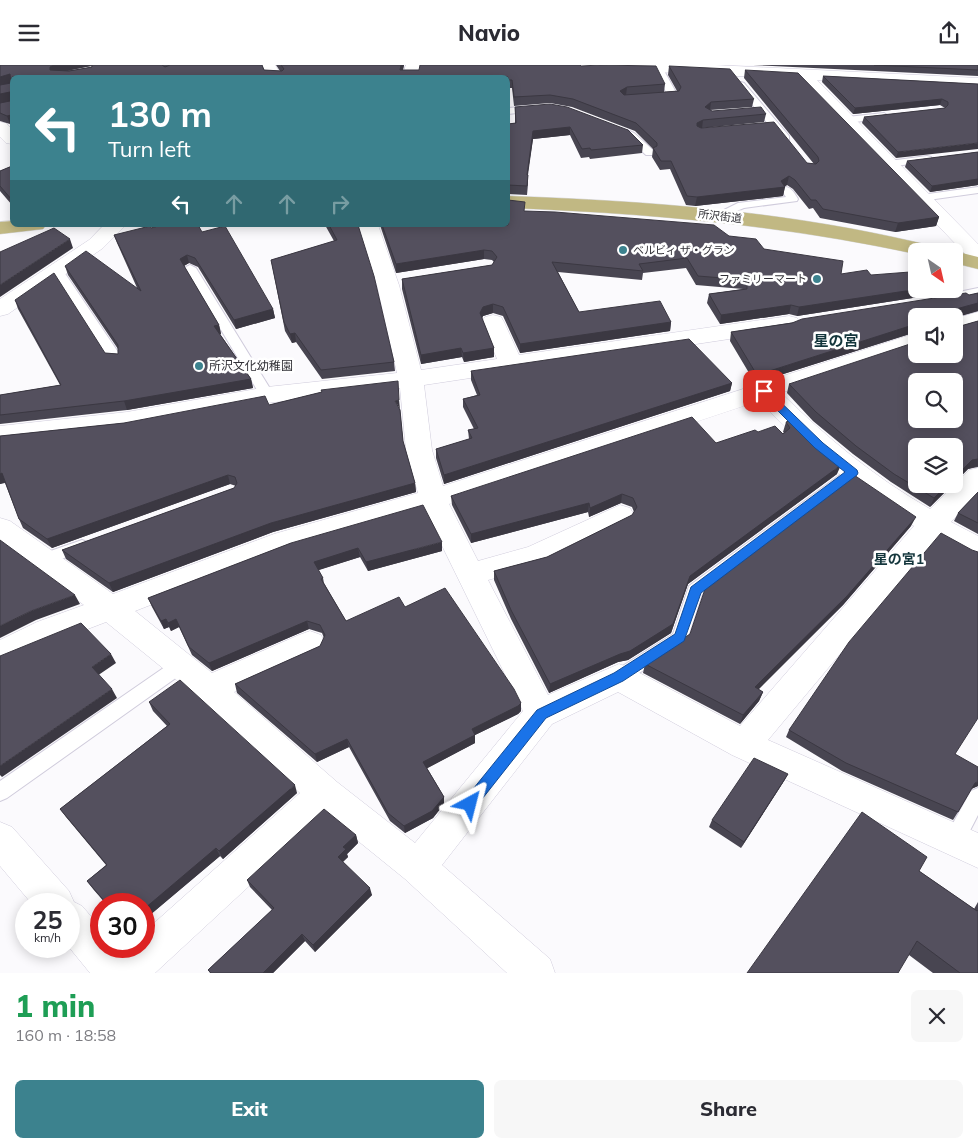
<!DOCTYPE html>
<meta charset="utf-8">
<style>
:root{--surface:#fff;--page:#f7f7f7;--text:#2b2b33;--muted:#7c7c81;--accent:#3c828e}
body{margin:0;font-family:Mulish,"Noto Sans JP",sans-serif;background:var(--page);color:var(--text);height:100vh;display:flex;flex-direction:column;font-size:19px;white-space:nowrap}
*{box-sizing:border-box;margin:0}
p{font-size:16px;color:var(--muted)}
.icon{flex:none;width:28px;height:28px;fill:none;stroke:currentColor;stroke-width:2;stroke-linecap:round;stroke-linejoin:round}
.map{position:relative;height:908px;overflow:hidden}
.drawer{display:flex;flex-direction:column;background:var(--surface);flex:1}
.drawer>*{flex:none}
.banner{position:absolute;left:10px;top:10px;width:500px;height:152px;border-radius:8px;box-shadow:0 2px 12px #0003;background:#3c828e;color:#fff;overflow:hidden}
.needle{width:32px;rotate:146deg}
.controls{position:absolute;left:908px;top:178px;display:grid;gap:10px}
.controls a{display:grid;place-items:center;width:55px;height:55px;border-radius:8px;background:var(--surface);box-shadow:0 2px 12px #0003;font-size:25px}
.speed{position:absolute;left:15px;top:828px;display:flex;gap:10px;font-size:25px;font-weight:700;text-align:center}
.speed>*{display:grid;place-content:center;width:65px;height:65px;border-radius:50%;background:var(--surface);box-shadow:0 2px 12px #0003;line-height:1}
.speed small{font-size:12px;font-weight:400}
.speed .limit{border:8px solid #d22;background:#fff;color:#111}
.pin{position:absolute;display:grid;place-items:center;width:42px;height:42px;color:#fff;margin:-21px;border-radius:10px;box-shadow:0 2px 8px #0006}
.me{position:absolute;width:55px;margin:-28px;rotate:38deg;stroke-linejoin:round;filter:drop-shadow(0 0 4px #0008)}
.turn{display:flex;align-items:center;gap:18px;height:105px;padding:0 15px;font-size:22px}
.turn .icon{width:65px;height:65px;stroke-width:2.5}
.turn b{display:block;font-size:35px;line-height:42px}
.lanes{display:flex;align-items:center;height:48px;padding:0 15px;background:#0003;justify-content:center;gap:25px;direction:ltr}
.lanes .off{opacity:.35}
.round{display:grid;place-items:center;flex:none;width:52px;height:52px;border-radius:8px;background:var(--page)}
.summary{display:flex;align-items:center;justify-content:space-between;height:85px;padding:0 15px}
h1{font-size:30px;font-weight:800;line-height:38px;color:#1e9e55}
.primary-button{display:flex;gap:10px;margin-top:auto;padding:10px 15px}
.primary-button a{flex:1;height:58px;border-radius:8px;background:var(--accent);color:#fff;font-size:20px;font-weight:800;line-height:58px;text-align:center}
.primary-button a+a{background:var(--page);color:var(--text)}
header{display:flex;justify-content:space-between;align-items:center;height:65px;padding:0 15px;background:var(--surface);font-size:22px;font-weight:800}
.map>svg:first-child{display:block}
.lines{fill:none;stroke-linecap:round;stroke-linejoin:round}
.service-casing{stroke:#d0ccdc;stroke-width:2}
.minor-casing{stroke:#d0ccdc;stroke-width:1}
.tertiary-casing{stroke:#d0ccdc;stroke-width:1}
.primary-casing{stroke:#d6d6d7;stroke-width:1}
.service{fill:#fff;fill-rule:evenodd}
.minor{fill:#fff;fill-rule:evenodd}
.tertiary{fill:#fff;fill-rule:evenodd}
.primary{fill:#c1b883;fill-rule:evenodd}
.wall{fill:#484551;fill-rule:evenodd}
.shaded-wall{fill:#3b3842}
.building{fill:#54505e;stroke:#3b3842;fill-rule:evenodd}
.route{fill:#1a73e8;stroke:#114b97}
.poi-dot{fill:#3c828e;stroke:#fff;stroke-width:2}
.labels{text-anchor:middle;stroke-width:5;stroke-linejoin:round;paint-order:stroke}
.far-street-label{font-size:11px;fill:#313036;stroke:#fff}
.far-poi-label{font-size:11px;fill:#313036;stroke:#fff;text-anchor:start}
.poi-label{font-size:12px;fill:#313036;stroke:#fff;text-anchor:start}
.neighbourhood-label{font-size:14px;font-weight:bold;fill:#14363c;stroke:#fff}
.quarter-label{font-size:15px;font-weight:bold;fill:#14363c;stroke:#fff}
</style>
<header><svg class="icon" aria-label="menu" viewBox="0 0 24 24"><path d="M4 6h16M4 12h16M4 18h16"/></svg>Navio<svg class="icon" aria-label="share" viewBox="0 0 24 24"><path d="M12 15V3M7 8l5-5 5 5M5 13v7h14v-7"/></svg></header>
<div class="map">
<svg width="978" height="908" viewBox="0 0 978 908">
<rect width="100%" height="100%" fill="#fbfafd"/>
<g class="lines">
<g class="service-casing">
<path id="service" d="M655 0H661L662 2 678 31 676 33 658 35 653 32 658 29H667L654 2Z
M741 17 744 18 789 71V75H781L738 22 736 20Z
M533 41 538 44 536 46 508 49V43Z
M884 48 889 51 887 53 847 58 842 55 847 52Z
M627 65 634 68 654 86V90H646L624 70 622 68Z
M927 91 931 92V96L889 102 884 99 889 96Z
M786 122C792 123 795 129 798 134L797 136 744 143 717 154 712 151 738 138 786 132 781 125Z
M978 122V128L921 136 916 133 921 130Z
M190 200 196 203 274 330 272 333H262L260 330 184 203Z
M58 202 62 204 120 290 121 293 120 296H110L52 206Z
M978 223V231L948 237 942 233 944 230Z
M853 403 858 404 860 408 858 412 702 529 686 578 625 617 619 619 613 617 610 612 613 607 673 569 689 521 848 404Z
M82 475 87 477 90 481 87 485 44 500 39 498 36 494 39 490Z
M181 593 187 595 189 600 187 605 7 733 0 736V716L175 595Z
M978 723V750L961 783 954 785 947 783 944 776 947 769 971 726Z"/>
</g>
<g class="minor-casing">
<path id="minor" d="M406 0H422L418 12H402Z
M607 0H715L978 13V23L817 15 978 179V197L971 195 797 14 615 5 609 3Z
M0 57 6 58 12 64V79L6 78 0 72Z
M104 160H126L103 183 8 249 0 251V234L89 175Z
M358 160H378L399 220 421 305 497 294 482 257 485 252 493 250 501 252 504 257 519 290 789 251 797 253 800 258 797 263 789 265 424 320 432 385 443 421 916 268V283L781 328C827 373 874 412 930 444L969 405 978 403V428L951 457 978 471V495L968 492 936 474 768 675 978 768V803L732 690 618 627 552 659 442 800 550 894 555 908H507L405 814 326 750 155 908H108L113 894 128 881H144V867L300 728 170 609 106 557 59 575 0 602V575L37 557 84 540 0 478V453L10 456 113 529 274 469 418 428 406 385 400 323 267 338 127 365 0 379V361L127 347 267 322 397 308 377 220ZM759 336C807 384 856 426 914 461L740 661 630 603 619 599 548 630 488 515 546 499 630 457 634 450 630 443 620 440 528 482 478 496 449 439ZM425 446 523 646 415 778 337 717 234 627 321 588 325 579 321 570 310 566 299 570 212 608 135 546 292 485Z
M978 247V262L954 269V254Z"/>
</g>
<g class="tertiary-casing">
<path id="tertiary" d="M259 0H275L283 12H267Z
M0 757 12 762 69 826 74 837 82 841 101 863V881H117L129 894 134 908H90L68 881 69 839H32L0 801Z"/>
</g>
<g class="primary-casing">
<path id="primary" d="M508 131C652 136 796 147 936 182L939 186H916V189C782 160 646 148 508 143Z
M12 156V160H46L43 164 0 169V157Z
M952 186H954L978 192V204L954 198V186Z"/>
</g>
<use href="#service" class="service"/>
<use href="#minor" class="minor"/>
<use href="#tertiary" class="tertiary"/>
<use href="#primary" class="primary"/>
</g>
<path class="wall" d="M0 0H262L264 5 280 6 276 0H404L403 5H419L581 1 665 19 664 27 677 26 668 10 669 1 754 34 752 42 710 45 712 46 766 49 764 57 702 63 807 98 814 99 744 13 745 5 939 152 936 161 895 167 820 153 813 143 809 144 793 124 787 120 785 121 783 131 695 141 686 140 670 104 660 105 652 92 653 84 635 66 572 42 550 38 514 41 512 23H508V12H12V59H10L0 56ZM91 1 92 2 67 6Z
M753 0H978V11Z
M823 11 978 19 896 93 862 58 864 52 945 43 940 40 853 49 822 17Z
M515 42 643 80 642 88 590 94 589 92 581 93 570 70 533 74 528 110V119L527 130 508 129V59L515 58Z
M978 87V120L930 127 905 102 907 96Z
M12 101V140L0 126V106Z
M525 146 729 171 764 184 841 209 871 210 919 232 797 251 789 249 720 259 707 238 709 229 743 224 696 220 686 203 643 208 642 215 558 207 579 247 671 257 670 266 520 288 503 251 493 248 483 251 482 253 494 283V292L464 297 462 292 421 299 402 224V214L492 200 494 197 492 195 484 194 396 208 380 160H508Z
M325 160H358L394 297 395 306 322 314 296 277 292 278 285 266 271 195 334 176Z
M151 163 202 167 273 244 275 253 236 264 198 202 189 198 184 201 219 260 221 269H220L251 314 253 323 127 345 0 359V330L60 320 18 244 15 235 105 288 118 289V284L68 210 65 201 138 225 117 178 114 170Z
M978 228V246L956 252 957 262 978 256V402L968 404 954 418 916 419H953L930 442 891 417 853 389 813 356 787 328 789 319 954 289 916 251V267L755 318 730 276 731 267 969 230Z
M471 306 732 318 730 326 444 419 436 393V384L469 374 468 365 474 364 463 342V334L477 330 471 315Z
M321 325 400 344 403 376 415 418 416 427 273 467 113 527 66 494 62 485 234 423 236 421 230 419 52 483 23 463 19 454 5 418 0 419V371L124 358 269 340 322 327Z
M786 357 837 409 688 519 671 568 628 595 618 597 549 628 511 554 494 515V506L547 492 632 450 634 447 632 442 621 438 589 452 588 447 471 478 452 440 451 431 716 378 758 367 783 369 784 368 783 367Z
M978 427V469L954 456 958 448Z
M911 461 843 540 758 624 763 627 759 636 740 659 643 608 645 599Z
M291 478 442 486 368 506 360 492 318 505 323 513 324 518 346 556 405 542 521 638V646L518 649 475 670V678L427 703 444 732V739L433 753 405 768 390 756 349 682 317 697 237 628 235 619 320 581 324 573 322 568 309 564 212 606 192 590 179 562 171 566 169 562 164 564 152 542 148 533Z
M972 485 955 689 978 721 971 724 958 747 953 755 842 706 786 672 789 665Z
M149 637 297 728 223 794 220 791 144 855V839H106L93 824 87 816 106 800 66 752 60 744 167 661 153 646Z
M788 709 784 716 741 783 709 762 712 755Z
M356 770 358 778 347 789 348 792 343 797 372 830 315 887 305 876 273 908H210L208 905 272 845 250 822 247 815Z
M919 806 974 844 978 837V908H933L909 890Z"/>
<path class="shaded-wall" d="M54 0H90L91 1 59 7 50 5V2Z
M401 0H404L401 12 400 5Z
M10 9 12 18 0 21V12Z
M627 22 626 30 619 35 620 26Z
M10 27 12 36 0 39V29Z
M942 34 940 40 853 49 855 43Z
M711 37 710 45 705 42Z
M11 50 12 55V59H10L7 51Z
M703 55 702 63 696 66 697 58Z
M570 62V70L533 74 526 119 527 110 533 66Z
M978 78V84L896 93 898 87Z
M789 111 787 120 784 122H785L783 131 695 141 697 132 781 116Z
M978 114V120L930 127 932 121Z
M939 152 936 161 895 167 898 158Z
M70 174 73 183 0 232V220Z
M484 185V194L396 208V199Z
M187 190 189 198 182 202 180 194Z
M919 224H923L919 232 797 251 799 242Z
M978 238V246L954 253 956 244Z
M493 239V248L483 251 480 258V248L483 242Z
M791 240 789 249 720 259 721 250Z
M273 244 275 253 236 264 234 255Z
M671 257 670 266 520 288V279Z
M916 259V267L755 318 757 310Z
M219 260 221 269 216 270 214 261Z
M295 268 296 277 292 278 290 269Z
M461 283 462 292 421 299V290Z
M494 283V292L464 297 463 288Z
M251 314 253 323 127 345 124 336Z
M732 318 730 326 444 419V410Z
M399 335 400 344 395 336Z
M978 394V401L968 404 954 418V413L972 395Z
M841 400 837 409 688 519 671 568 628 595 618 597 549 628 550 619 620 589 690 511Z
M2 408 6 417 0 419V409Z
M228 410 230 419 52 483 47 474Z
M415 418 416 427 273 467 113 527 109 518 271 458Z
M948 419H953L930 442 934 433Z
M622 429 621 438 589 452 590 443Z
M589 438 588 447 471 478V469Z
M916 452 911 461 843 540 752 631 755 622Z
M442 477V486L368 506 366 497Z
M358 483 360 492 316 506 314 497Z
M75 530 80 539 36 555 0 573V561L31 546Z
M166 554 169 562 164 564 161 556Z
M176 554 179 562 171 566 168 558Z
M307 556 309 564 212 606 209 598Z
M111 589 116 598 97 611 92 602Z
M112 624 117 633 2 712 0 710V701Z
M763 627 759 636 740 659 743 650Z
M521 638V646L518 649 475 670V678L424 705 423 697 472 664Z
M347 674 349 682 317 697 315 689Z
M788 709 784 716 741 783 744 777Z
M978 716V721L969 725 975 718Z
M295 720 297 728 223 794 219 786Z
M444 732V739L433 753 405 768 404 761Z
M356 770 358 778 347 789 348 792 340 799 338 792 343 782Z
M216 783 220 791 144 855V844Z
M370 823 372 830 315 887 313 880Z
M302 869 305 876 273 908H263Z"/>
<path class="building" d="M0 0H54L50 2V5L69 6 92 2V0H162L165 2 170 0H262L264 5 282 6 284 4 281 0H401L400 5H419L420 0H580L581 1 600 0 656 1 665 19 627 22 620 26 624 30 679 26 681 22 669 1 730 4 754 34 711 37 705 42 712 46 761 42 766 49 703 55 697 58V61L701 63 774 57 807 98 816 99 819 96 818 92 745 5 798 8 939 152 898 158 823 144 816 135H811L795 115 789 111 781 116 785 122 697 132 687 131 671 96H661L653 83 657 81V78L636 58 573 34 550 30 514 32 512 15H508V12H12V53L11 50 7 51 0 48V38L10 36V27L0 29V20L11 18 10 9 0 12Z
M874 0H978V5Z
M823 11 978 19V78L898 87 864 52 945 43 948 40V37L942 34 855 43Z
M550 39 567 42 628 65 643 80 591 85 590 83 582 84 570 62 533 66 527 110H528L527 121 508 120V121V59L516 58 515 42Z
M978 87V114L932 121 907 96Z
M12 101V135L0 121V106Z
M508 135 525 137 524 146 555 147 714 160 729 171 756 174 764 184 843 196 841 209 867 205 871 210 910 207 916 215V224H919L799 242 791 240 721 250 709 229 747 224V215L698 211 687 193 639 199 643 206 552 197 579 247 660 236 671 257 520 279 503 242 493 239 483 242 480 248 494 283 463 288 461 283 421 290 402 214 492 200 497 192 492 186 484 185 396 199 382 160H508Z
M162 160H198L202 167 225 161 273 244 234 255 195 193 187 190 180 194 219 260 214 261 251 314 124 336 0 350V330L61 320 15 235 54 208 105 288 118 289V280L65 201 86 186 141 226 114 170 150 161 151 163Z
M329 160H358L374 211 394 297 321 305 295 268 290 269 284 257 271 195 337 175Z
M54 163 70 174 0 220V187Z
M966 228 969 230 978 228V238L956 244 957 262 978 256V394L972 395 954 413V381H916V419H948L934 433 894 409 856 381 816 347 789 319 916 277V289H954V251H916V259L757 310 731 267 792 258 802 254ZM916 316H954V354H916Z
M689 274 732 318 444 410 436 384 472 373 468 365 478 363 463 334 480 330 471 306Z
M398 316 399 335 395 336 400 345 403 376 415 418 271 458 109 518 62 485 234 423 237 418 235 412 228 410 47 474 19 454 2 408 0 409V371L124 358 265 331 269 340 322 327 321 325Z
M692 352 716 378 755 365 758 367 775 361 783 369 790 363 786 357 789 356 841 400 690 511 673 559 630 586 620 589 550 619 511 545 494 506 547 492 632 450 637 442 633 433 622 429 590 443 589 438 471 469 451 431Z
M854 410 916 452 847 531 755 622 763 627 743 650 645 599 690 569 706 521Z
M978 427V458L958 448Z
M423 440 442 477 366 497 358 483 314 497 323 513 321 514 346 556 399 532 405 542 445 523 514 624 521 638 518 641 472 664 475 670 423 697 444 732 432 746 404 761 388 748 347 674 315 689 235 619 320 581 325 570 320 560 307 556 209 598 189 582 176 554 168 558 166 554 161 556 148 533 291 478Z
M941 468 972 485 978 487V653L955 689 978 702V716L975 718 958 747 846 698 789 665 849 577Z
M0 475 75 530 31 546 0 561Z
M81 558 111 589 92 602 112 624 0 701V591Z
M180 615 295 720 219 786 216 783 144 844V839H107L87 816 107 800 60 744 170 659 149 637Z
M754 693 788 709 744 777 712 755Z
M324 744 356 770 343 782 346 784 338 792 370 823 313 880 302 869 263 908H211L208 905 274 843 247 815Z
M862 747 927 792 919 806 977 846 978 845V908H960L917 876 898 908H747Z"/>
<path class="route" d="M764 323 767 324 823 378 857 405 858 408 857 410 701 528 684 576 623 616 546 653 475 743 470 745 465 743 463 739 465 734 537 645 614 608 675 569 691 522 845 407 815 383 760 328V324Z"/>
<g class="poi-dot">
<circle cx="623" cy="185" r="5"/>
<circle cx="817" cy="214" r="5"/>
<circle cx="199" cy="301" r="5"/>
</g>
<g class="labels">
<g class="far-street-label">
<text transform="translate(720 151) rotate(7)" y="4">所沢街道</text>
</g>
<g class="far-poi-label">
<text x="633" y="189">ベルビィ ザ・グラン</text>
<text x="807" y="218" text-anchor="end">ファミリーマート</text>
</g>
<g class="poi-label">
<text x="209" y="305">所沢文化幼稚園</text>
</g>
<g class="neighbourhood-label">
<text x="899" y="499">星の宮1</text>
</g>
<g class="quarter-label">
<text x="836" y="281">星の宮</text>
</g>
</g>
</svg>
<div class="controls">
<a><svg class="needle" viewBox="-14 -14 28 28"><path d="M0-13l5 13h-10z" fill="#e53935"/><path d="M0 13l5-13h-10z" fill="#7c7c81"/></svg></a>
<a><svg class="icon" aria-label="sound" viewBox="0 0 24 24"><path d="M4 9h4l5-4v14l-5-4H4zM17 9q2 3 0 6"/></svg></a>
<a><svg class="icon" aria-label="search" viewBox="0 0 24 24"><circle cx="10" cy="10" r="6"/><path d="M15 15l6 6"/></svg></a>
<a><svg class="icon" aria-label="layers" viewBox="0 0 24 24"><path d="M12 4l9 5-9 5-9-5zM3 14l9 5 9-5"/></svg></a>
</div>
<div class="speed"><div>25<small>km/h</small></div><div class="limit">30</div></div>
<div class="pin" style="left:764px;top:326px;background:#d93025"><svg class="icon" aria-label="arrive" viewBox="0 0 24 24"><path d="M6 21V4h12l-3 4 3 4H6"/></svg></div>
<svg class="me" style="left:470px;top:739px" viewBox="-20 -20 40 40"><path d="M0-17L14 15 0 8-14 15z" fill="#1a73e8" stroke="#fff" stroke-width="4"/></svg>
<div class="banner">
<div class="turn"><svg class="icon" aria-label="left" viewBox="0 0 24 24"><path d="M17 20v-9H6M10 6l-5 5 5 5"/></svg><div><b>130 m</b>Turn left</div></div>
<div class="lanes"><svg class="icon" aria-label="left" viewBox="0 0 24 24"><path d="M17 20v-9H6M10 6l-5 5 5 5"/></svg><svg class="icon off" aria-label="ahead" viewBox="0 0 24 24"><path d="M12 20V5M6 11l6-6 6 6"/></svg><svg class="icon off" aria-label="ahead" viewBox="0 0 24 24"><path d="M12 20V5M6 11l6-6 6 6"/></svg><svg class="icon off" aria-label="right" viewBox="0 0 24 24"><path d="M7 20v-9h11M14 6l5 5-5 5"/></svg></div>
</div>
</div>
<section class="drawer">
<div class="summary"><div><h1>1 min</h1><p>160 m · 18:58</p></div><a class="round"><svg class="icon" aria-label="close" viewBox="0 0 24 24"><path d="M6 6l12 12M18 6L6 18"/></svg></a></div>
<div class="primary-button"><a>Exit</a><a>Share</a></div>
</section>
